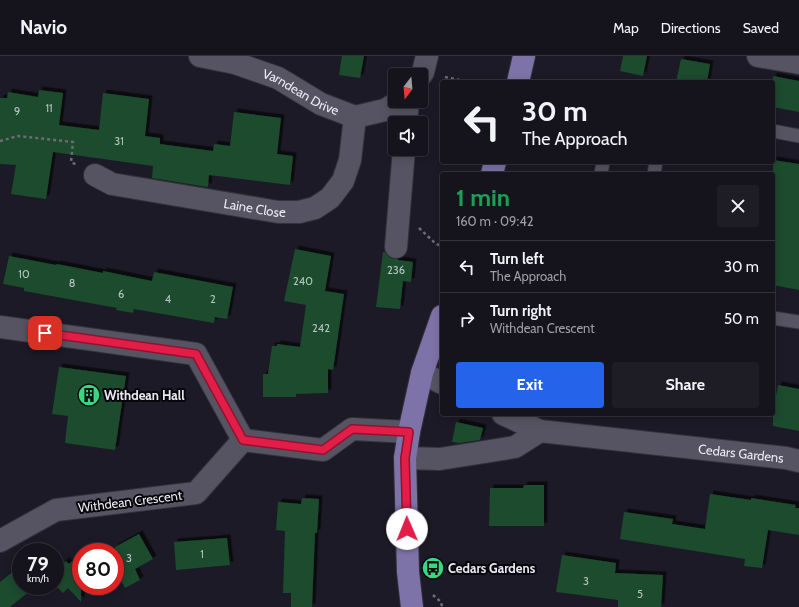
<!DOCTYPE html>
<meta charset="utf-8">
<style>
:root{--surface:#15141c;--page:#1e1d25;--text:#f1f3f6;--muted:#9d9ea3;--line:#34333b;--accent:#2563eb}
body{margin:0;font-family:Cabin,sans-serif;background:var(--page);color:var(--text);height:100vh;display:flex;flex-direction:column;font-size:15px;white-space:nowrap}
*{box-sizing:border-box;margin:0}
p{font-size:13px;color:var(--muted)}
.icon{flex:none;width:22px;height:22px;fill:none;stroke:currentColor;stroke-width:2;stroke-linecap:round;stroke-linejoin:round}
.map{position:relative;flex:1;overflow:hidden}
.side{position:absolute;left:440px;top:116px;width:335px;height:244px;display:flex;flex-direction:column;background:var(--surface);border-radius:4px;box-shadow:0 2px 10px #0003,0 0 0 1px var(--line)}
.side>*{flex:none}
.hud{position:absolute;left:440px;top:24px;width:335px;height:84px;border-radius:4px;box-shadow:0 2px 10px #0003,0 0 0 1px var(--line);background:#15141c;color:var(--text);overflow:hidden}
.needle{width:26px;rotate:196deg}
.controls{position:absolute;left:388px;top:12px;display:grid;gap:8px}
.controls a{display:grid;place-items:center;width:40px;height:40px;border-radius:4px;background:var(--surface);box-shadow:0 2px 10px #0003,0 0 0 1px var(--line);font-size:20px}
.speed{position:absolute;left:12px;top:487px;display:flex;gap:8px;font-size:20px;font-weight:700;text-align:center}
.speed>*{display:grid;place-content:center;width:52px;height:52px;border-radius:50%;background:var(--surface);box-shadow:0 2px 10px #0003,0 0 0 1px var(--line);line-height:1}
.speed small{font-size:10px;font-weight:400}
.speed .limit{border:6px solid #d22;background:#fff;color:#111}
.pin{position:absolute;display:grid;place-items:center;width:34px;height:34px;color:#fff;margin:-17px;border-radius:8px;box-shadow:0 2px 6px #0006}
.me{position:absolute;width:44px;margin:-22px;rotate:359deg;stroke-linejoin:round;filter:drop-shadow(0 0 3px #0008)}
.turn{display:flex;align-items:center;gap:14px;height:84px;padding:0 16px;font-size:18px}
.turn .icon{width:52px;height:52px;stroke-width:2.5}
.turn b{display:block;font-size:28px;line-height:34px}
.round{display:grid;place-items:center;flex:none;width:42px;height:42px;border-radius:4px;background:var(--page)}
.overview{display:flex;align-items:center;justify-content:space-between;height:68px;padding:0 16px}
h1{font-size:24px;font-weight:700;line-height:30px;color:#1e9e55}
.primary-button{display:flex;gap:8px;margin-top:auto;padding:8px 16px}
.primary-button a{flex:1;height:46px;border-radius:4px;background:var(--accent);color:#fff;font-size:16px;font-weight:700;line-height:46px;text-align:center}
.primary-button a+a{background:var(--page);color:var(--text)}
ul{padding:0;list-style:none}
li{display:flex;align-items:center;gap:12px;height:52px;padding:0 16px;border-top:1px solid var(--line)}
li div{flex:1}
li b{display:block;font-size:15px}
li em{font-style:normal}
header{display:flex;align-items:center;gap:24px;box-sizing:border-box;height:56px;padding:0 20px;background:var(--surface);border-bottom:1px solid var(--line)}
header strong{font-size:19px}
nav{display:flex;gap:22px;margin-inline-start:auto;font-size:14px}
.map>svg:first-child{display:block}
.building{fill:#1b4b2e;filter:url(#shadow)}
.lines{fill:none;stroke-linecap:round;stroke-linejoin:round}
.service-casing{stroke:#34333c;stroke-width:15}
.minor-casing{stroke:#34333c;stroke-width:24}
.trunk-casing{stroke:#34333c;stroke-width:24}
.path{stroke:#6d6c76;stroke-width:2.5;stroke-dasharray:3 3;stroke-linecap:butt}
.service{stroke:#565462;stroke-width:13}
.minor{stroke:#565462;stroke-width:22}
.trunk{stroke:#7e73a9;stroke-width:22}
.route-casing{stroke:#92132f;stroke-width:10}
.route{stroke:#e11d48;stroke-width:7}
.labels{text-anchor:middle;stroke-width:4;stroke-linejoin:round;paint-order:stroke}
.number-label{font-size:11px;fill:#b6c2c1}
.street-label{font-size:13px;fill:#eae9f2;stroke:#07060a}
.poi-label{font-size:13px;font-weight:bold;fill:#eae9f2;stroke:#07060a;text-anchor:start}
</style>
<header>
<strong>Navio</strong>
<nav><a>Map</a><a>Directions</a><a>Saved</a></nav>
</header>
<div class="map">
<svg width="799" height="551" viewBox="0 0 799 551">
<defs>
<filter id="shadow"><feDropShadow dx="3.5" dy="-3.5" stdDeviation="0" flood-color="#0009"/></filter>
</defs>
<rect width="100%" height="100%" fill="#1c1a26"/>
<path class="building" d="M342 0H364L360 22 339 19Z
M623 0H647L643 20 620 15Z
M681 3 710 8 707 26H676Z
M773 20 799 25V56L773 51Z
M39 34 63 37 59 69 99 74 103 37 149 43 145 80 160 82V88L213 95 214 88 230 90 234 56 281 62 277 98 293 100 290 129 209 119 208 131 152 122 153 110 53 96 46 143 11 138 16 109 0 108V42H7L8 36 38 41Z
M773 104 799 108V234L773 229Z
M295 193 331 200 325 235 344 238 333 314 328 313V337L296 338V341H263V318H268L272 290H277V288L300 291 306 249 284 245Z
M383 196H385L389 201 395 203H398V204L413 206 411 226 403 225 400 253 376 251Z
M9 200 56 209 57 208 103 217V215L152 225 154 216 233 231 227 263 215 261 214 267 134 253 133 257 116 254 117 252 24 235V232L3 228Z
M59 311 126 320 115 394 65 387 68 360 52 358Z
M778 329 799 333V375L773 370V356Z
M456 366 483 372 480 384 459 387 452 386Z
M524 429H544V470H489L490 432H523Z
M710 438 751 444V442L796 449 795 452H799V479L768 474 762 512 744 510 745 503 620 483 624 456 673 463 672 468 705 473Z
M302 442 319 443 317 477H315L312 551H291V537H283L285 475 276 474 278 446 301 448Z
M139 478 153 503 135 513 140 524 125 532 115 513V491Z
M227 482 230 509 176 514 174 486Z
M81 497V546L68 532 63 537 55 529V514L66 505 69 508Z
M562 499 616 507 615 517 663 519 661 551H618V544L556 536Z
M21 509V530H36L10 551H0V526Z"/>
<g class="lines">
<g class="service-casing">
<path id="service" d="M773 75 799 80
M601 118 603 106
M654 118 656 106
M773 262 799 266"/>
</g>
<g class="minor-casing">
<g id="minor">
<path id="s1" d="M200 0 235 7 278 22 321 48 355 61 385 54 400 45"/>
<path d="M758 0 799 7"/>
<path d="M421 19 423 16 427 0"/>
<path d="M406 67 408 45"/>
<path id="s2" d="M95 119 112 128 278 156H299L315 152 330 142 343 125 350 104 355 61"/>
<path d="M396 191 404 93"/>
<path d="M0 271 196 298 243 384 196 437 56 454 0 485"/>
<path d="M422 317 442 327"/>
<path id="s3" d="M503 358 540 375 786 402 799 405"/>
<path d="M243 384 323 394 352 373 409 376"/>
<path d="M405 402 440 403 515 391 540 375"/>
</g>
</g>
<g class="trunk-casing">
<path id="trunk" d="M518 26 524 0
M492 118 495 106
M412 551 408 516 405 402 409 376 422 317 442 260"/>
</g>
<path class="path" d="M445 21 469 26
M0 85 18 80 73 86 71 106 77 109
M419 172 436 188 442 190
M433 539 441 546 442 551"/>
<use href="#service" class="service"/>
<use href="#minor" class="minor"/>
<use href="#trunk" class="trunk"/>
</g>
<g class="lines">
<g class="route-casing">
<path id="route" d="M45 277 196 298 243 384 323 394 352 373 409 376 405 402 407 473"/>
</g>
<use href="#route" class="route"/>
</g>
<defs>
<g id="building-disc" transform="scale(1.15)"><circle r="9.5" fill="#36d881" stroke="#07060a"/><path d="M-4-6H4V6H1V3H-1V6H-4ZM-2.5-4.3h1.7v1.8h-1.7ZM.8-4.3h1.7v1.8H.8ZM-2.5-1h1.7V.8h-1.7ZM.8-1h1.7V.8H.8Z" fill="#111"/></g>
<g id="bus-disc" transform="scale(1.15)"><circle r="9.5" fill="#36d881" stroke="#07060a"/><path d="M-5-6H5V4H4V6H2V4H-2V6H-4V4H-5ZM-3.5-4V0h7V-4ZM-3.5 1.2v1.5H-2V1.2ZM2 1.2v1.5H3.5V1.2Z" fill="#111"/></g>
</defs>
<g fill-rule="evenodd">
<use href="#building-disc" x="89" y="339"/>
<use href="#bus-disc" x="433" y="512"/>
</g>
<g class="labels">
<g class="number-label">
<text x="49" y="56">11</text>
<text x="17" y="59">9</text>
<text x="119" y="89">31</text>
<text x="396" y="218">236</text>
<text x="24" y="222">10</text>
<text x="303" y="229">240</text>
<text x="72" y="231">8</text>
<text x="121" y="242">6</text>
<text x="168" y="247">4</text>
<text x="213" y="247">2</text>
<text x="321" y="276">242</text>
<text x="202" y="502">1</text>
<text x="129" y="506">3</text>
<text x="586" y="529">3</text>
<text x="640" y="542">5</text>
</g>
<g class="street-label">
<text dy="5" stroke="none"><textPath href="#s1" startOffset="108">Varndean Drive</textPath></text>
<text dy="5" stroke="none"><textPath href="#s2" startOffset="164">Laine Close</textPath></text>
<text dy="5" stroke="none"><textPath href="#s3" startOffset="243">Cedars Gardens</textPath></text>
<text transform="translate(130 445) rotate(-7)" y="5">Withdean Crescent</text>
</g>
<g class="poi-label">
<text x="104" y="344">Withdean Hall</text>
<text x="448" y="517">Cedars Gardens</text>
</g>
</g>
</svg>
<div class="controls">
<a><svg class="needle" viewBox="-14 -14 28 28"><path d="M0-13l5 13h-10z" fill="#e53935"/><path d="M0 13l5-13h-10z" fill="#9d9ea3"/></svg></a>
<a><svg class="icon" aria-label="sound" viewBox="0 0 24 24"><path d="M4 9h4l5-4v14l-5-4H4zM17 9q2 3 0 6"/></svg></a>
</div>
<div class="speed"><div>79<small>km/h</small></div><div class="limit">80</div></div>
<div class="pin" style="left:45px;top:277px;background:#d93025"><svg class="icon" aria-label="arrive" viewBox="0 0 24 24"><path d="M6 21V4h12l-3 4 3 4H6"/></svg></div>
<svg class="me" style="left:407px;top:473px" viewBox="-20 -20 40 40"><circle r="19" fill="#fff"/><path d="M0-13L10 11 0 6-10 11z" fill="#e11d48"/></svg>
<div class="hud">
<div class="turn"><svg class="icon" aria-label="left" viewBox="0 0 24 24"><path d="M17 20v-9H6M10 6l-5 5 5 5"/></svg><div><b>30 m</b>The Approach</div></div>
</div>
<section class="side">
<div class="overview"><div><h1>1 min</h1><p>160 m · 09:42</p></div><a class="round"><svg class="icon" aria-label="close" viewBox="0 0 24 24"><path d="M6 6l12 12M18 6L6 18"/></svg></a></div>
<ul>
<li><svg class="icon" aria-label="left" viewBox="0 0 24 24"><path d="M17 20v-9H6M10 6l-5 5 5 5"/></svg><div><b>Turn left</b><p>The Approach</p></div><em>30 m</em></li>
<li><svg class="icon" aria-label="right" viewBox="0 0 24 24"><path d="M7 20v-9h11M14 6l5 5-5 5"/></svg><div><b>Turn right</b><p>Withdean Crescent</p></div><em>50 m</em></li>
</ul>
<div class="primary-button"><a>Exit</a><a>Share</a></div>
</section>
</div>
